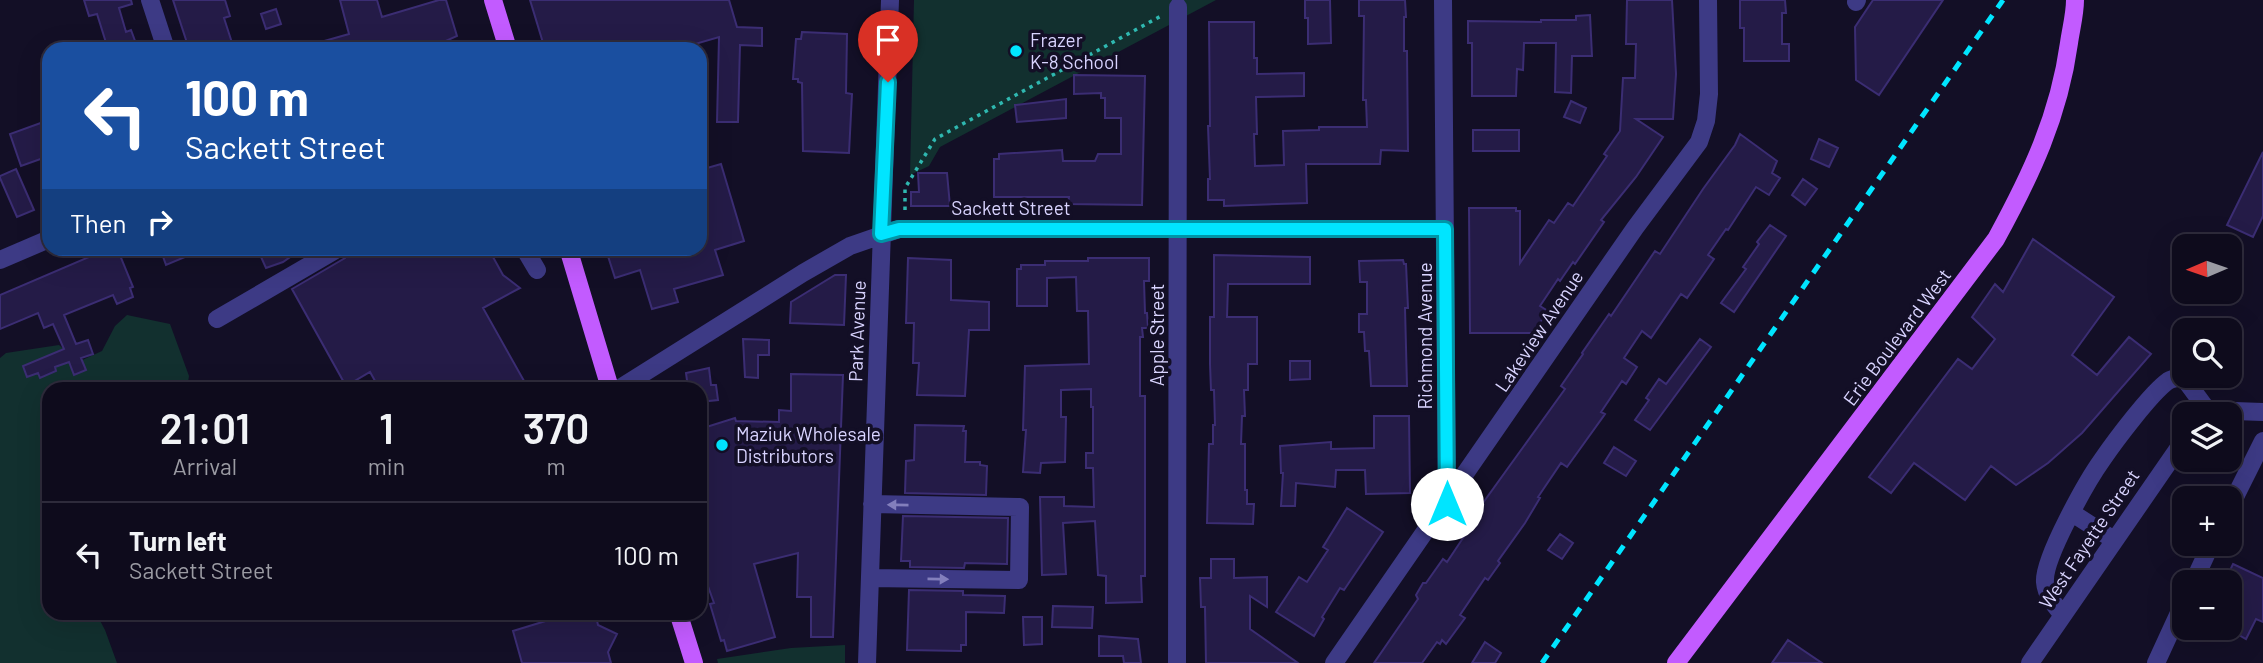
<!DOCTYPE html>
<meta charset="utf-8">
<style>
:root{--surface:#0e0b1c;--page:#1c1929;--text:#f1f3f6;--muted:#9b9ba3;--line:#2e2b3b}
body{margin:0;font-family:Barlow,sans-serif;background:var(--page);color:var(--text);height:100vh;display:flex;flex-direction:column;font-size:26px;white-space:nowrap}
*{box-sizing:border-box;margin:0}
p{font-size:23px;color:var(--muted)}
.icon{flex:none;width:38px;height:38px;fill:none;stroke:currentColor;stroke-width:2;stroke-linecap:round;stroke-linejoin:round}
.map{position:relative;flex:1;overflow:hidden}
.side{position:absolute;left:42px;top:382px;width:665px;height:238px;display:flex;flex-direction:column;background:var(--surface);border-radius:21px;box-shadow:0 7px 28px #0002,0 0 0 2px var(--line)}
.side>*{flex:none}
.banner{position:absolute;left:42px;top:42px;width:665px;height:214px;border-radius:21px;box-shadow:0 7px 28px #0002,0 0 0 2px var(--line);background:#1a4fa0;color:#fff;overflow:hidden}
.needle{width:46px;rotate:268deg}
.tools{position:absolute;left:2172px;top:234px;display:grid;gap:14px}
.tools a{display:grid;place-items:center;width:70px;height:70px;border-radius:14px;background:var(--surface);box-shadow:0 7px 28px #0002,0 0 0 2px var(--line);font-size:35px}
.pin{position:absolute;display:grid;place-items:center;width:60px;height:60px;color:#fff;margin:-72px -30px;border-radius:50% 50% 50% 0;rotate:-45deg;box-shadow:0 0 7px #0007}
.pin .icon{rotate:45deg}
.me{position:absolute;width:77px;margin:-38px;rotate:0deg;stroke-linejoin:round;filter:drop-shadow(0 0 5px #0008)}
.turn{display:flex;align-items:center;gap:24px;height:147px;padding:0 28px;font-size:32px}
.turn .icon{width:91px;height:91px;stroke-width:2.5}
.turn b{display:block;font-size:49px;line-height:60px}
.then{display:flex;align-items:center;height:66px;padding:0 28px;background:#0003;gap:14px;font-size:26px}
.eta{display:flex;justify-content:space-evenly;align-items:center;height:119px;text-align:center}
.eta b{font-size:42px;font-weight:600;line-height:49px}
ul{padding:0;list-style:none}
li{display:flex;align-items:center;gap:21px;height:105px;padding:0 28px;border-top:2px solid var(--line)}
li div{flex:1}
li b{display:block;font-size:26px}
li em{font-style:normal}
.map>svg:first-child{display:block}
.green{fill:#12302f}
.building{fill:#241b47;stroke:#3b2d73;stroke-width:2}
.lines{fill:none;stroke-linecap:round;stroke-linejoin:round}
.path{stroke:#2fb8b0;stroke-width:3.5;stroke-dasharray:3.5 5;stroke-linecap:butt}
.minor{stroke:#3d3a85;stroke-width:18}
.major{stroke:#c25bff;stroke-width:18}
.rail{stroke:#00e5ff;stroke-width:5;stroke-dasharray:10 9;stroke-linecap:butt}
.oneway{fill:#837fbc}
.route-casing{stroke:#0095a6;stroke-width:18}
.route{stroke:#00e5ff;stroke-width:12}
.poi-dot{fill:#00e5ff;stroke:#130f26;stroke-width:2.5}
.labels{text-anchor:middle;stroke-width:7;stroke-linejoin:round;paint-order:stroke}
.poi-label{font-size:19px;fill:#d9d4ff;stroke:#130f26;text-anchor:start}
.street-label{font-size:19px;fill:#d9d4ff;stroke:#130f26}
</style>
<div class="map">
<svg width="2263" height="663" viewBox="0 0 2263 663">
<rect width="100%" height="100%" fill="#130f26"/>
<path class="green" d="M914 0H1216L940 147 929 166 910 175Z
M127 315 170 324 189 376 187 388H49V612L96 613 105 630 117 663H0V358L6 353 59 345 78 362 102 351 115 326Z
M845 645V663H718L717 659 791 648Z"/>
<path class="building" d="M84 0H131L132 4 119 8 126 32 131 30 138 49H108L97 14 89 16Z
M173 0H225L230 16 224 18 234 49H189Z
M340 0H377L382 17 439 0H446L457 36 428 49H310V45L349 34Z
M530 0H729L737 27 762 28V46L740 45 738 122H717L719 37 678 49H549L548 45 544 46Z
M1305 0H1330L1331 43 1308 44V18H1305Z
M1359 0H1405L1406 17H1404V51H1407L1408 151 1381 150 1380 164H1306L1307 203 1224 206V200H1208V179H1210L1208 126H1210L1209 22H1254V58H1257V74L1304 73V96L1256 97 1257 134H1254L1255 166 1284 165 1283 131 1319 130V127H1367L1366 100H1363L1364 16H1359Z
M1627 0H1672L1676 74 1673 119H1636L1663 137 1636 177 1601 220 1604 222 1575 264 1573 262 1560 281 1558 279 1540 306 1548 311 1533 333H1470L1469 208H1516V211H1520V263L1549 220 1554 223 1568 203 1573 206 1607 156 1604 154 1620 131 1623 78H1635L1636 44H1626Z
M1740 0H1785L1786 13H1782V44H1789V61H1744V28H1740Z
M1873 0H1943L1879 95 1856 80 1855 27Z
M276 9 281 24 266 29 261 14Z
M1590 15 1592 56H1572L1571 93 1555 92 1556 43H1524L1523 70 1517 69 1516 96H1472V43H1468V21L1541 22V20H1576V16Z
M802 32 847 34 846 93 852 94 849 153 803 151 802 83 798 82V79H793L796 39H801Z
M1074 75 1145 76 1142 205 1068 204 1069 197H994V159H999V154L1062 150 1063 161H1095L1098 154H1121V118H1105V98H1101V93L1074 94Z
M1066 99V118L1017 122 1015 105Z
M1571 101 1586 108 1580 123 1564 117Z
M49 120V156L21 166 10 134Z
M1473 130H1519V151H1473Z
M1740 134 1777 161 1772 173 1780 178 1769 195 1756 187 1728 230 1726 229 1708 255 1714 259 1687 298 1681 294 1651 338 1642 331 1624 358 1637 367 1626 384 1622 381 1601 412 1605 414 1567 467 1561 463 1538 497 1540 498 1525 523 1498 561 1500 563 1488 580 1485 578 1460 615 1465 618 1446 644 1442 640 1440 644 1437 642 1422 663H1374L1418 599 1416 595 1423 583H1426L1443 559 1447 562 1465 535 1462 532 1565 389 1561 386 1583 354 1582 353 1609 314 1611 316 1655 251 1660 254 1703 189 1735 145Z
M1819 139 1838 148 1829 167 1811 159Z
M2263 152V216L2253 237 2227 225Z
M721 164 744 241 715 250 723 275 674 289 678 302 652 309 640 270 615 278 607 253 622 248H700V170Z
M16 169 34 210 17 217 0 178V176Z
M918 173H947L950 206H911V192H919Z
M1803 179 1817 189 1805 205 1792 195Z
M1770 225 1786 236 1734 312 1721 303 1746 269 1743 267 1759 244 1757 242Z
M2033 239 2114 297 2072 355 2097 375 2129 337 2151 354 2082 433 2048 463 2016 485 1991 466 1965 500 1914 463 1891 493 1869 477 1958 359 1972 369 1995 339 1972 317 1995 284 2003 292Z
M110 248H117L133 287 130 288 133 297 117 304 113 295 64 315 76 344 88 340 93 354 81 358 86 370 74 375 69 362 55 367 56 371 40 378 38 373 27 377 23 366 64 349 53 324 44 328 38 313 0 329V295Z
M160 248H204V249L166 265Z
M257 248H303L283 262 266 268Z
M352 248H488L503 275 520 288 483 308 528 388H379L370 372 346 386 292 289 345 258Z
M1214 255 1310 257V284H1228L1227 317H1257V364H1248V390H1244L1245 416H1242L1241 444H1245V490H1247V504H1254L1253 524 1207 523 1209 444H1213V425H1215L1214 390H1211L1210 364V317H1214Z
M908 258 951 260V300L989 302V330H969L965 396 917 395 919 363H913L914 323H906Z
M1088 258H1149V281H1144L1145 313H1147L1148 328H1142L1143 337H1140V396H1145V576H1141L1142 602 1106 603V576L1098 575 1095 521 1063 523 1066 574 1042 575 1040 497H1064V506L1094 507 1093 468H1086V453H1093V407H1091V389L1061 390V417H1066L1065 462 1041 463 1040 473 1023 472 1026 430H1023L1025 366 1089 364 1088 311H1077L1076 277 1047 278V306H1017V269H1021V265H1045V261H1088Z
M1403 260 1404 264H1406L1408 308H1405L1407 386H1371L1369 351H1365L1364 332H1359V314H1367V282H1360L1359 261Z
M835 275H846L844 325 790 323 791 302Z
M743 339 769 340V355H758V378L745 377Z
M1700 339 1711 347 1650 430 1635 420 1649 400 1646 398 1659 379 1666 384Z
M1290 361H1310V379L1290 380Z
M709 368 711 385H716L718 400 700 402V388H688L686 373Z
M791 374 843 375 833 637H811V597H797L798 553 754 564 775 637 727 651 724 640 721 641 710 604 714 603 700 564V429L735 418 736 421 779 422V410L791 411Z
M1374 416H1409L1410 493 1366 494 1365 470H1336L1335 487 1296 483 1295 506H1281L1283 473H1281L1280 446 1331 442V449L1374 448Z
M915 425 964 426 963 431H966L965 462H980V465L987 466 986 495 905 493 906 461 914 460Z
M1614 447 1636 461 1626 476 1604 463Z
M1347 508 1383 532 1344 590 1340 588 1322 617 1324 619 1314 636 1276 612 1299 577 1307 582 1328 550 1323 547Z
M903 516 1008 518 1007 564 965 563 964 568 910 567V561H901Z
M1560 534 1573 543 1562 559 1548 550Z
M1211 559H1234V578L1267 577V607L1250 596V629L1298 663H1206L1205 607H1201L1200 578H1211Z
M2233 564 2263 578V622L2256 619 2246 639 2230 630V583H2224Z
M909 590 963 591V595L1005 596 1004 613 966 612V645H961V651L907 650Z
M1053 606 1093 607 1092 628 1052 627Z
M575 612H595L598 625 617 634 608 652 611 663H522L513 631Z
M1023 617H1042V644L1024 645Z
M1099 636 1138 639 1141 663H1124L1123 656H1099Z
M1788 640 1822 663H1772Z
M1485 642 1501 653 1495 663H1472Z"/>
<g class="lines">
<path class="path" d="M905 210V188L935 139 1161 16"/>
<path class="minor" d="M150 0 166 49
M1443 0 1447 504
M1856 2 1857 0
M524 248 537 270
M0 260 49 239
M217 319 339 248
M620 388 803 273 850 246 899 229H1445
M2220 415 2234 411 2263 412
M2230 507 2263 441
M2072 513 2114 540
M870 578 1019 580 1020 507 872 504
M2193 583 2211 544
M2063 615C2055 606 2046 595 2045 582 2043 559 2087 481 2102 460 2115 441 2151 393 2168 381 2173 378 2178 378 2183 377L2211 415
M867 663 890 0
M1177 663 1178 7
M1334 663 1635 228 1699 142 1706 121 1709 94 1708 0
M2030 663 2184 440
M2156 663 2184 602"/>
<path class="major" d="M493 0 508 49
M568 248 610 388
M678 612 694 663
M1676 663 1996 239C2031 175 2059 116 2069 43 2071 29 2075 14 2075 0"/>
<path class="rail" d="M1542 663 2003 0"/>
</g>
<defs><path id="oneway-solid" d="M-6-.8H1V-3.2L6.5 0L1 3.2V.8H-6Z" transform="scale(1.75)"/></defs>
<g class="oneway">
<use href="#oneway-solid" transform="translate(898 505) rotate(-179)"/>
<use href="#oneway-solid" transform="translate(938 579) rotate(1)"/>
</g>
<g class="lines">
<g class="route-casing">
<path id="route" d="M888 82 881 234 899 229H1445L1447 504"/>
</g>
<use href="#route" class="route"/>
</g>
<g class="poi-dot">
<circle cx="1016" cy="51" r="7"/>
<circle cx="722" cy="445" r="7"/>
</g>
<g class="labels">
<g class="poi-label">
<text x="1030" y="47">Frazer<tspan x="1030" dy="22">K-8 School</tspan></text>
<text x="736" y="441">Maziuk Wholesale<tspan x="736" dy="22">Distributors</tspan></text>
</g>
<g class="street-label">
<text x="1011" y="215">Sackett Street</text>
<text transform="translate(857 331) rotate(-88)" y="7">Park Avenue</text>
<text transform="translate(1539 331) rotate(-56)" y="7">Lakeview Avenue</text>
<text transform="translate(1157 335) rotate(-90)" y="7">Apple Street</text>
<text transform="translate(1425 336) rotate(-90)" y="7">Richmond Avenue</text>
<text transform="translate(1897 337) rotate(-53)" y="7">Erie Boulevard West</text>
<text transform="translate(2089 539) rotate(-56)" y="7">West Fayette Street</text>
</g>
</g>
</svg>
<div class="tools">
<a><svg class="needle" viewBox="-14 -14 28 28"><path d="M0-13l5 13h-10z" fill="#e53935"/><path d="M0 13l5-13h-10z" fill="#9b9ba3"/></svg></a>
<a><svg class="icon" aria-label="search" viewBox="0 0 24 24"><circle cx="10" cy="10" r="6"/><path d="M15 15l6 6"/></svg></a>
<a><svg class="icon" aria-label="layers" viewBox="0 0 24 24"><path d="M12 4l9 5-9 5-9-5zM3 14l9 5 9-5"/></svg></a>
<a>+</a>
<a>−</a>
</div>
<div class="pin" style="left:888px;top:82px;background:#d93025"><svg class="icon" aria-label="arrive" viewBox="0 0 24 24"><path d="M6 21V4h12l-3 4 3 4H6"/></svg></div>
<svg class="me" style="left:1447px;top:504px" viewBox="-20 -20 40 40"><circle r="19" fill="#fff"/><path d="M0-13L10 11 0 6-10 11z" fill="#00e5ff"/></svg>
<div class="banner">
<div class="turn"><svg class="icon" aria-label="left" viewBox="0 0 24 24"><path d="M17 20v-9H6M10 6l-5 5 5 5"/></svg><div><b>100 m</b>Sackett Street</div></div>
<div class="then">Then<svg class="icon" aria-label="right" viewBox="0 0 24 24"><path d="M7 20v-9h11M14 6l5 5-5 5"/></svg></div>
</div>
<section class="side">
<div class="eta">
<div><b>21:01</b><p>Arrival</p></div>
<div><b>1</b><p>min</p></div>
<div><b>370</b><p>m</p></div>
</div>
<ul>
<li><svg class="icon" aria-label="left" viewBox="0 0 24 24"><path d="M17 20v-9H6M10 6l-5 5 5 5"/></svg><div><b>Turn left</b><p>Sackett Street</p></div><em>100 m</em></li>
</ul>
</section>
</div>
